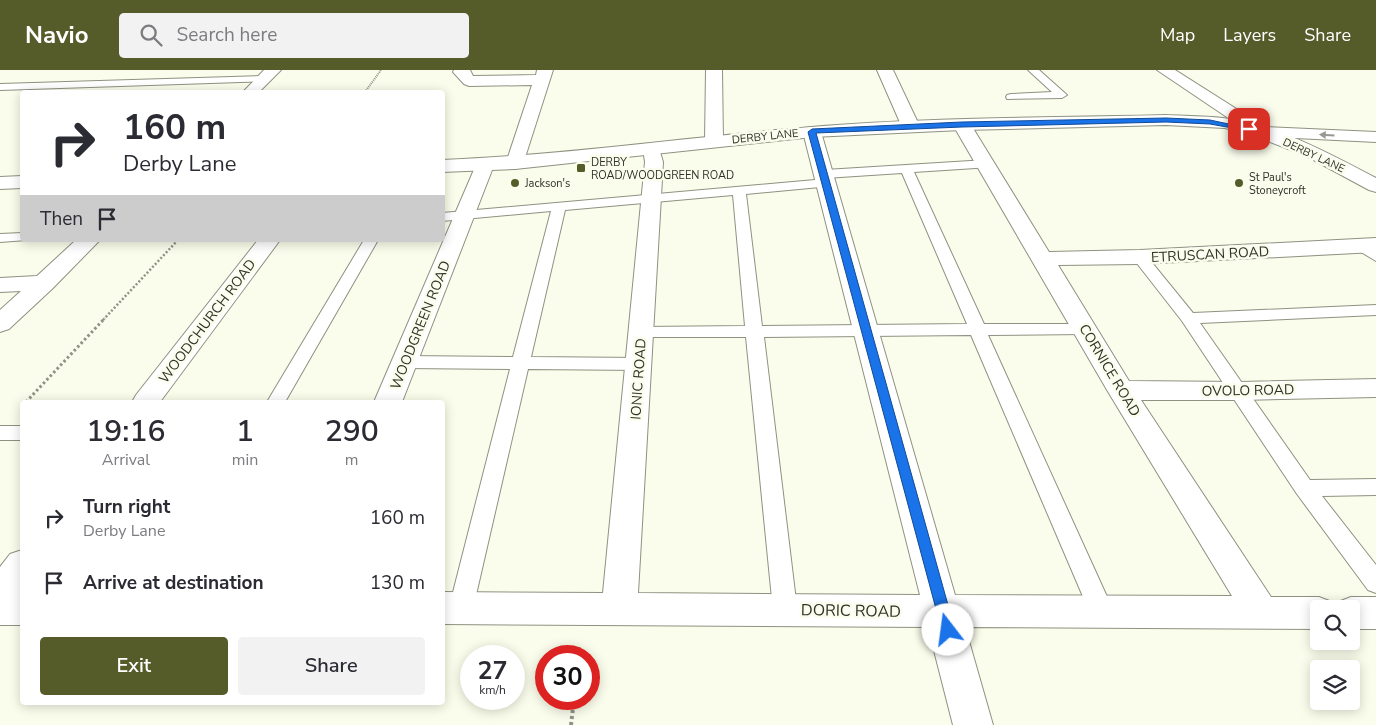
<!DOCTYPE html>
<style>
:root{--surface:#fff;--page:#f2f2f3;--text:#2b2b33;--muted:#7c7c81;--accent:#565b2a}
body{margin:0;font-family:"Nunito Sans",sans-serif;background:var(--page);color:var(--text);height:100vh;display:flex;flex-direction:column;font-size:19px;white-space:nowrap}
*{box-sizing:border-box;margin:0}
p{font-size:16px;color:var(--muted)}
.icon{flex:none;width:28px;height:28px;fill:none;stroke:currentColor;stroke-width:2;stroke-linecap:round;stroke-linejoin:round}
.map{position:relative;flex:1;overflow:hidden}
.details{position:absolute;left:20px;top:330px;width:425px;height:305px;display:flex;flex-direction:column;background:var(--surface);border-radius:5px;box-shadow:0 2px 12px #0003}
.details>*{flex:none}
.top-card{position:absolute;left:20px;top:20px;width:425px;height:152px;border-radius:5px;box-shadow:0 2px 12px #0003;background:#fff;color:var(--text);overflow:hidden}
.tools{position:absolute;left:1310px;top:530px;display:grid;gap:10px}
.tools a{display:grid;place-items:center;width:50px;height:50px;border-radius:5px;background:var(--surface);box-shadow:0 2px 12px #0003;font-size:25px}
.speed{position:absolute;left:460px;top:575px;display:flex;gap:10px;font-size:25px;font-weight:700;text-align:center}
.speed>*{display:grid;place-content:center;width:65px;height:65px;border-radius:50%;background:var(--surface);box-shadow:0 2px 12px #0003;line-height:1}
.speed small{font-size:12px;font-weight:400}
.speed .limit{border:8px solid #d22;background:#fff;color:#111}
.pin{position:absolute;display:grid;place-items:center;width:42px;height:42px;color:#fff;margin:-21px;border-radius:10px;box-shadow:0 2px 8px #0006}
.me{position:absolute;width:55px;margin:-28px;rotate:345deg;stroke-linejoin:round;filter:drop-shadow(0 0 4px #0008)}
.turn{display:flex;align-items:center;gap:18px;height:105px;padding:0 20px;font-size:22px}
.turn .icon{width:65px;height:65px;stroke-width:2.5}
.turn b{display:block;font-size:35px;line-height:42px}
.then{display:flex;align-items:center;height:48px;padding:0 20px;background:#0003;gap:10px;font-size:19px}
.eta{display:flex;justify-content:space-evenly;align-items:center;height:85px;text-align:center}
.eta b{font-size:30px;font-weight:600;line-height:35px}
.button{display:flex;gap:10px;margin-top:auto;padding:10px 20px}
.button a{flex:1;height:58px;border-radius:5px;background:var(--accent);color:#fff;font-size:20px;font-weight:600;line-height:58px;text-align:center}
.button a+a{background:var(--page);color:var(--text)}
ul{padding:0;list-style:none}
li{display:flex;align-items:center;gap:15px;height:65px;padding:0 20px}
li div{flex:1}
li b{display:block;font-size:19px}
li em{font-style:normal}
header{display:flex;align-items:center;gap:30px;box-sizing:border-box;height:70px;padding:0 25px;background:var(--accent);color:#fff}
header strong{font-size:24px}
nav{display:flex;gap:28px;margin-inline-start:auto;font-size:18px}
.search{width:350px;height:45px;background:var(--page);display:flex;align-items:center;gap:12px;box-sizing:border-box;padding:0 18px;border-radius:5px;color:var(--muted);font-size:19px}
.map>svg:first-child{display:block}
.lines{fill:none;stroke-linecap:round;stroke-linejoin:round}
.service-casing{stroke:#8f9181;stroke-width:2}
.minor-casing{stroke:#8f9181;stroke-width:2}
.tertiary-casing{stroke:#8f9181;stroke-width:2}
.path-far3{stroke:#909286;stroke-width:2;stroke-dasharray:1 1;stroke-linecap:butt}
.path-far2{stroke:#909286;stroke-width:2.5;stroke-dasharray:2 2;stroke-linecap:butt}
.path-far1{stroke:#909286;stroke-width:3;stroke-dasharray:2.5 2.5;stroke-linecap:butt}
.path{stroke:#909286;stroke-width:4;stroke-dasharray:3 3;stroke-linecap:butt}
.service{fill:#fff;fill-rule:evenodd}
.minor{fill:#fff;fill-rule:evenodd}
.tertiary{fill:#fff;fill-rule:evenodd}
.oneway{fill:#989894}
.route{fill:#1a73e8;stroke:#114b97}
.poi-dot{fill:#565b2a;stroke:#fafdeb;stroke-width:2}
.labels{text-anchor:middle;stroke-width:5;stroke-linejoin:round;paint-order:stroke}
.far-street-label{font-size:11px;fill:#30312a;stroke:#fafdeb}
.far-poi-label{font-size:11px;fill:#30312a;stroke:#fafdeb;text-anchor:start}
.street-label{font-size:14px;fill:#30312a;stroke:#fafdeb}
.near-street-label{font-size:16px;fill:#30312a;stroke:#fafdeb}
</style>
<header>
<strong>Navio</strong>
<div class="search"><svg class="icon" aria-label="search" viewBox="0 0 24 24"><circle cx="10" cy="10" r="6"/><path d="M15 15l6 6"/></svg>Search here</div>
<nav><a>Map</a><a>Layers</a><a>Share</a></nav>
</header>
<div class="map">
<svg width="1376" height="655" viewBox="0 0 1376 655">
<rect width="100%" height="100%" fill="#fafdeb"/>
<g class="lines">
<g class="service-casing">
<path id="service" d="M1028 0H1039L1067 25 1062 28 1007 29 1006 27 1007 25 1011 24 1052 22Z
M264 6 268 7 269 9 268 11 0 20V14Z
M987 90 991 91 993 94 991 97 914 102 984 254H1085L1091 255 1093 259 1091 263 1085 264 988 265 1114 542 1111 550 1102 553 1093 550 971 265 764 267 797 539 794 547 785 550 776 547 773 539 746 267H642L636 266 633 262 636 258 642 257 745 256 733 125 565 140 531 287 640 288 646 290 649 294 646 298 640 300 528 299 473 538 470 546 461 549 452 546 449 538 510 299 404 298 398 296 395 292 398 288 404 286 513 287 551 141 442 151V143L826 109 833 113 831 116 746 124 762 256 967 254 902 103 825 108 819 104 825 100Z
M22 163V170H27L0 172V164Z
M364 170H378L285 332H267Z
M1361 172 1376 179V191L1356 179 1354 176 1356 173Z
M1140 182 1145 184 1193 243 1376 235V245L1200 253 1310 410 1376 409V425L1322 426 1376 495V523L1368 520 1297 424 1182 251 1132 187 1135 184Z
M0 356H22V370H0Z"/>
</g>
<g class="minor-casing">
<path id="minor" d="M264 0H281L259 22H243Z
M454 0H470L473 6 536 5 537 0H553L522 97 515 99 508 97 506 93 532 15 469 16 464 14 453 2Z
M706 0H722L723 71 720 75 714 76 708 75 705 71Z
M877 0H893L920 57 917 61 911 62 905 61 902 57Z
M1157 0H1175L1265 57 1376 62V72L1255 66Z
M962 50 968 51 971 55 1049 182 1140 180 1376 168V182L1140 194 1058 195 1129 311 1240 312 1376 309V327L1240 330H1141L1271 527H1319L1332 532 1335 539H1319V559L965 557 993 655H953L928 557 442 554V522L603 523 645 92 643 79 646 75 652 74 658 75 663 92 638 523 920 525 803 62 806 58 812 57 818 58 821 62 955 525 1232 526 1107 320 953 55 956 51Z
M485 89 492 91 494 95 402 332H374L476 95 478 91Z
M76 170H100L53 218 9 259 0 262V240L21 221 0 222V208L37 206Z
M258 170H280L160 332H132L136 325Z
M22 480V521L21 523H22V555H0V497L10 484Z
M1351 527H1376V559H1351V539H1335L1338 532Z"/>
</g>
<g class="tertiary-casing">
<path id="tertiary" d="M1166 45C1185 46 1205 46 1223 48 1276 54 1330 84 1376 108V122L1369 120 1306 86 1255 66 1225 58 1166 55 962 60 812 67 515 99 442 102V90C566 85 688 67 811 57 929 47 1048 48 1166 45Z
M22 106V118L0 119V107Z"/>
</g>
<path class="path-far3" d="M365 22 381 0"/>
<path class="path-far2" d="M103 250 178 170"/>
<path class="path-far1" d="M26 332 105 248"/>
<path class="path" d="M578 586 579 574
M571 655 574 629"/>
<use href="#service" class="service"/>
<use href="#minor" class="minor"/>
<use href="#tertiary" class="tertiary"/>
</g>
<defs><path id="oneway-solid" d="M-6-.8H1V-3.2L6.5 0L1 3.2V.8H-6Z" transform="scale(1.25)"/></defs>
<use class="oneway" href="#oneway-solid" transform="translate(1327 65) rotate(-177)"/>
<path class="route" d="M1166 48 1210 50 1252 59 1249 61 1210 54 1166 52 962 57 816 63 955 560 953 565 948 567 943 565 808 62 812 59 962 52Z"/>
<g class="poi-dot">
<rect x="576" y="93" width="10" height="10" rx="2.5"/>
<circle cx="515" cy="113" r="5"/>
<circle cx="1239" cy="113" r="5"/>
</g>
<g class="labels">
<g class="far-street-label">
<text transform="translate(765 66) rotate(-6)" y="4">DERBY LANE</text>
<text transform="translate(1314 85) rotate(25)" y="4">DERBY LANE</text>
</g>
<g class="far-poi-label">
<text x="591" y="96">DERBY<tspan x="591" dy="13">ROAD/WOODGREEN ROAD</tspan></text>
<text x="1249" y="111">St Paul's<tspan x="1249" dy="13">Stoneycroft</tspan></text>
<text x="525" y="117">Jackson's</text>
</g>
<g class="street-label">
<text transform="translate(1210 184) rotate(-3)" y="5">ETRUSCAN ROAD</text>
<text transform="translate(207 251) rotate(-53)" y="5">WOODCHURCH ROAD</text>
<text transform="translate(420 255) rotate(-68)" y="5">WOODGREEN ROAD</text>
<text transform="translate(1110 300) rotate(59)" y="5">CORNICE ROAD</text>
<text transform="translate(638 309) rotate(-86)" y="5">IONIC ROAD</text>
<text transform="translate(1248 320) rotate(-1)" y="5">OVOLO ROAD</text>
</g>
<g class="near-street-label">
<text transform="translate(851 540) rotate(1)" y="6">DORIC ROAD</text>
</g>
</g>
</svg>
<div class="tools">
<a><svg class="icon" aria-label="search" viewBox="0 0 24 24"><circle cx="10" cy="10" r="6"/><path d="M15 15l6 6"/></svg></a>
<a><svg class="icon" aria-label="layers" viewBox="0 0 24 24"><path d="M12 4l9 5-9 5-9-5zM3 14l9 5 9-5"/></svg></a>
</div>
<div class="speed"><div>27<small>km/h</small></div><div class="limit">30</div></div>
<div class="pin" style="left:1249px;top:59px;background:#d93025"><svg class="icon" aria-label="arrive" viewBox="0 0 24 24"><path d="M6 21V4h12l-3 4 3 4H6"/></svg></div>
<svg class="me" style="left:948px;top:560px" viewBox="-20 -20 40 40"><circle r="19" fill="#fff"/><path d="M0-13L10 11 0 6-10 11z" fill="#1a73e8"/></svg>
<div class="top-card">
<div class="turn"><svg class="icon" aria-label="right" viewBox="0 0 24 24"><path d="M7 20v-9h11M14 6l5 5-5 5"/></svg><div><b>160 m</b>Derby Lane</div></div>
<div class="then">Then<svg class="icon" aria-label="arrive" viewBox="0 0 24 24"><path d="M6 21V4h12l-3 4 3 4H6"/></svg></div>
</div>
<section class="details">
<div class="eta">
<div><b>19:16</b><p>Arrival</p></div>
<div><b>1</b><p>min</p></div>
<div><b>290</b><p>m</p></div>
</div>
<ul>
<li><svg class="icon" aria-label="right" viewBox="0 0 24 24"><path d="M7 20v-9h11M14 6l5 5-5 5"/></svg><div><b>Turn right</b><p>Derby Lane</p></div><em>160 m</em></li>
<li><svg class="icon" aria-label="arrive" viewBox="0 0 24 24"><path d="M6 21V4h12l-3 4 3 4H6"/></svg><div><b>Arrive at destination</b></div><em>130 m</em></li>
</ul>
<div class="button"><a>Exit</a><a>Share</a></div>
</section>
</div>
